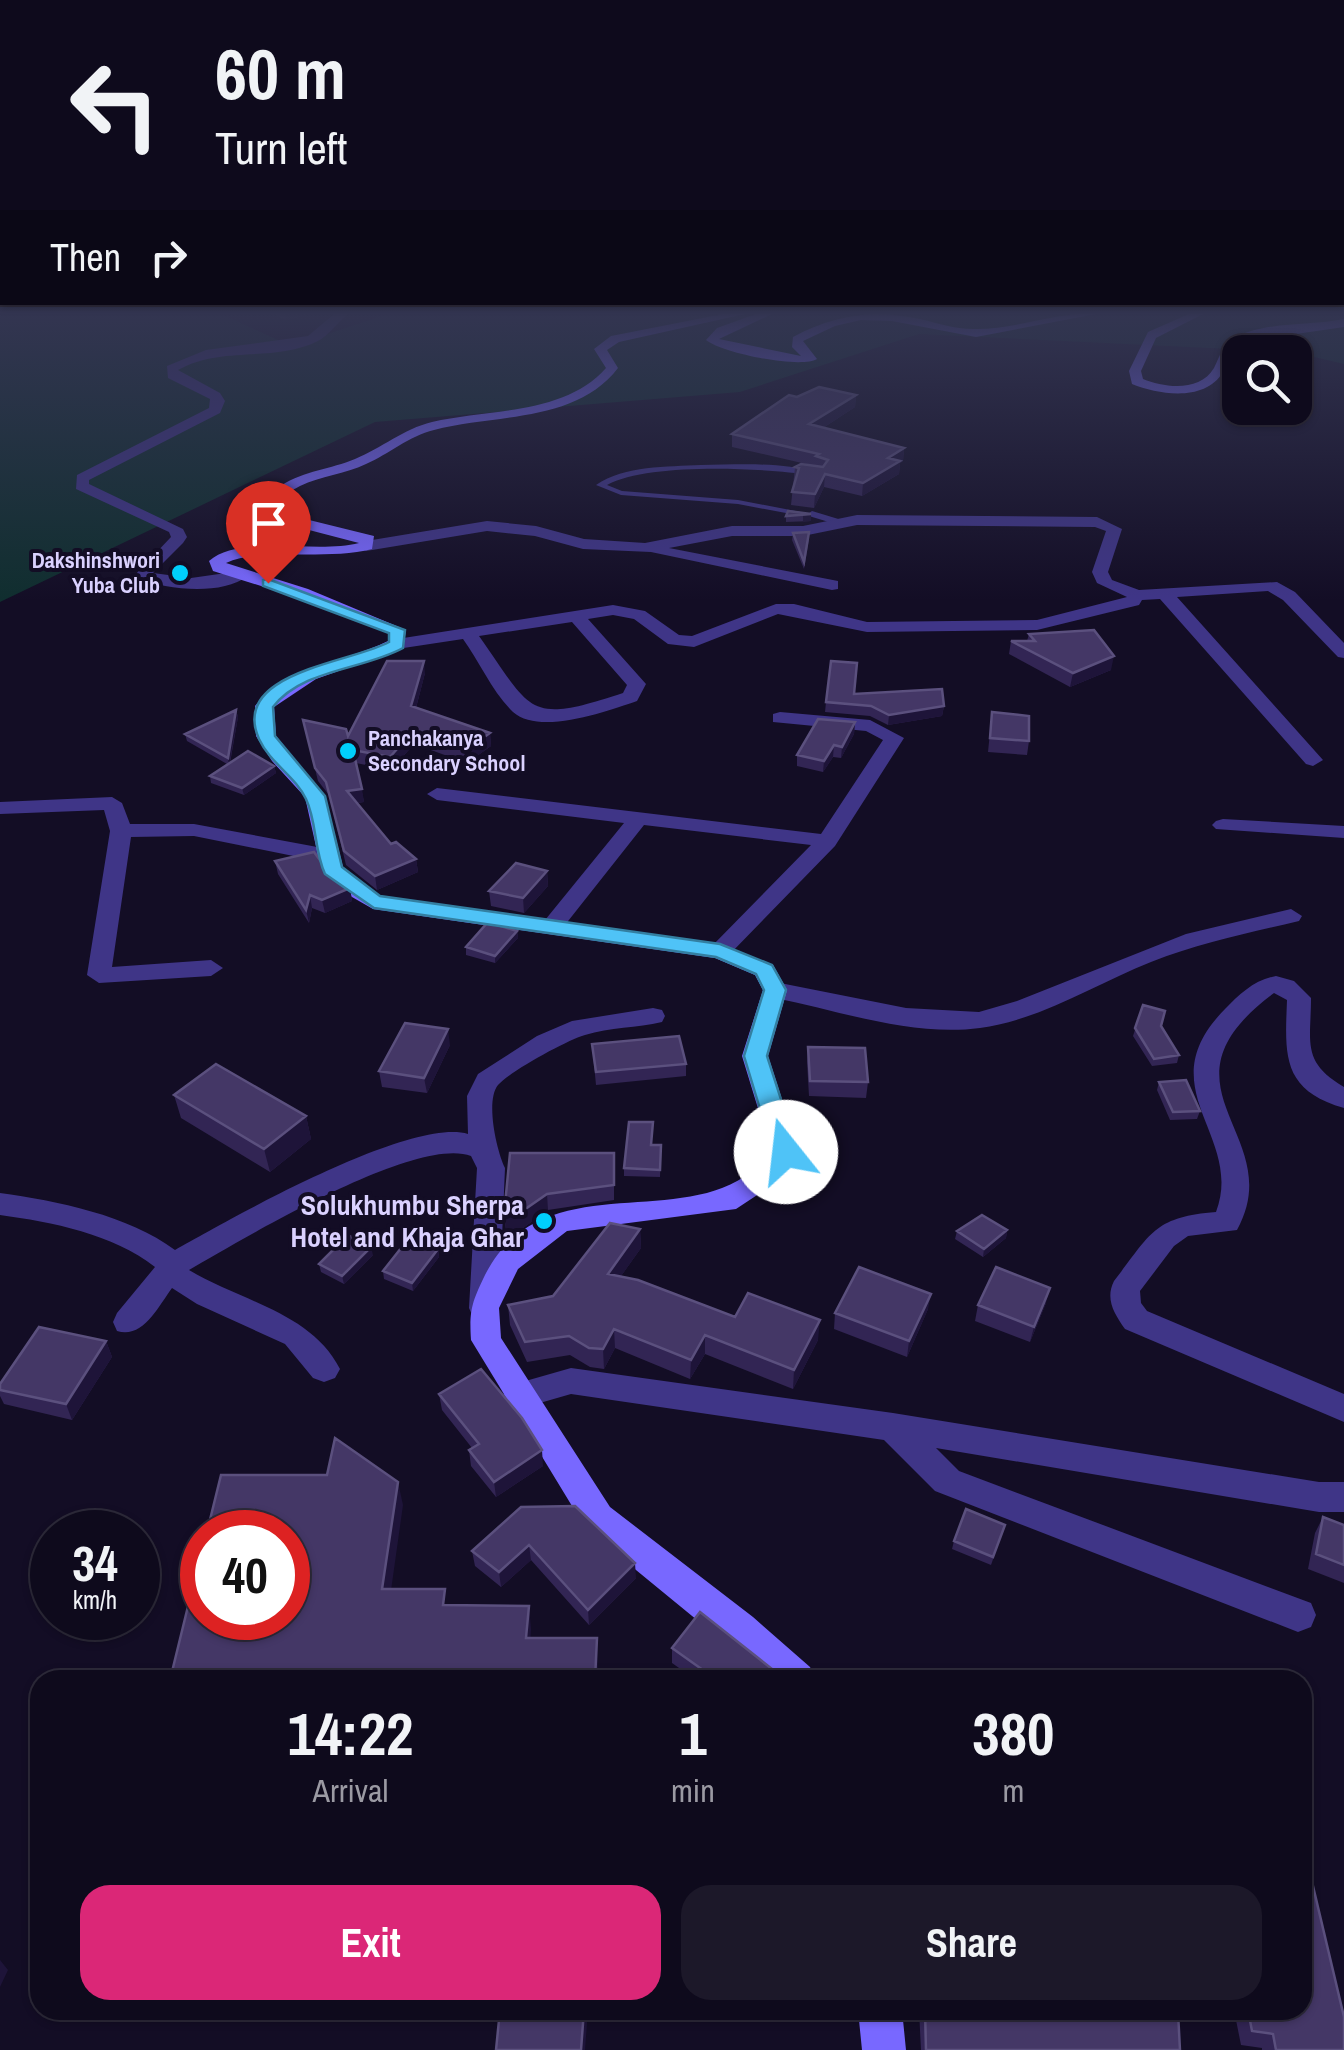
<!DOCTYPE html>
<style>
:root{--surface:#0e0a1c;--page:#1c1829;--text:#f1f3f6;--muted:#9b9aa3;--line:#2e2b3b;--accent:#db2777}
body{margin:0;font-family:"Archivo Narrow",sans-serif;background:var(--page);color:var(--text);height:100vh;display:flex;flex-direction:column;font-size:38px;white-space:nowrap}
*{box-sizing:border-box;margin:0}
p{font-size:32px;color:var(--muted)}
.icon{flex:none;width:55px;height:55px;fill:none;stroke:currentColor;stroke-width:2;stroke-linecap:round;stroke-linejoin:round}
.map{position:relative;flex:1;overflow:hidden}
.side{position:absolute;left:30px;top:1670px;width:1282px;height:350px;display:flex;flex-direction:column;background:var(--surface);border-radius:30px;box-shadow:0 2px 8px #0004,0 0 0 2px var(--line)}
.side>*{flex:none}
.top-card{position:absolute;left:0px;top:0px;width:1345px;height:305px;box-shadow:0 2px 8px #0004,0 0 0 2px var(--line);background:#0e0a1c;color:var(--text);overflow:hidden}
.controls{position:absolute;left:1222px;top:335px;display:grid;gap:20px}
.controls a{display:grid;place-items:center;width:90px;height:90px;border-radius:20px;background:var(--surface);box-shadow:0 2px 8px #0004,0 0 0 2px var(--line);font-size:50px}
.speed{position:absolute;left:30px;top:1510px;display:flex;gap:20px;font-size:50px;font-weight:700;text-align:center}
.speed>*{display:grid;place-content:center;width:130px;height:130px;border-radius:50%;background:var(--surface);box-shadow:0 2px 8px #0004,0 0 0 2px var(--line);line-height:1}
.speed small{font-size:25px;font-weight:400}
.speed .limit{border:15px solid #d22;background:#fff;color:#111}
.pin{position:absolute;display:grid;place-items:center;width:85px;height:85px;color:#fff;margin:-102px -42px;border-radius:50% 50% 50% 0;rotate:-45deg;box-shadow:0 0 10px #0007}
.pin .icon{rotate:45deg}
.me{position:absolute;width:110px;margin:-55px;rotate:344deg;stroke-linejoin:round;filter:drop-shadow(0 0 8px #0008)}
.turn{display:flex;align-items:center;gap:35px;height:210px;padding:0 50px;font-size:45px}
.turn .icon{width:130px;height:130px;stroke-width:2.5}
.turn b{display:block;font-size:70px;line-height:85px}
.then{display:flex;align-items:center;height:95px;padding:0 50px;background:#0003;gap:20px;font-size:38px}
.eta{display:flex;justify-content:space-evenly;align-items:center;height:170px;text-align:center}
.eta b{font-size:60px;font-weight:800;line-height:70px}
.action{display:flex;gap:20px;margin-top:auto;padding:20px 50px}
.action a{flex:1;height:115px;border-radius:30px;background:var(--accent);color:#fff;font-size:40px;font-weight:800;line-height:115px;text-align:center}
.action a+a{background:var(--page);color:var(--text)}
.map>svg:first-child{display:block}
.green{fill:#102e2f}
.lines{fill:none;stroke-linecap:round;stroke-linejoin:round}
.lane{fill:#3f3587;fill-rule:evenodd}
.street{fill:#3f3587;fill-rule:evenodd}
.secondary{fill:#7868ff;fill-rule:evenodd}
.wall{fill:#322554}
.shaded-wall{fill:#1e1439}
.building{fill:#443766;stroke:#5b507e;stroke-width:2.5}
.route{fill:#4fc3f7;stroke:#337fa1;stroke-width:2.5}
.poi-dot{fill:#00cffc;stroke:#130d25;stroke-width:4}
.labels{text-anchor:middle;stroke-width:8;stroke-linejoin:round;paint-order:stroke}
.far-poi-label{font-size:22px;font-weight:bold;fill:#dad1ff;stroke:#130d25;text-anchor:end}
.poi-label{font-size:28px;font-weight:bold;fill:#dad1ff;stroke:#130d25;text-anchor:end}
</style>
<div class="map">
<svg width="1344" height="2050" viewBox="0 0 1344 2050">
<rect width="100%" height="100%" fill="#130d25"/>
<path class="green" d="M0 314H221L291 346 388 314H1344V364L1293 352 919 334 740 392 375 422 0 602Z"/>
<g class="lines">
<path class="lane" d="M701 465C735 465 784 461 815 473L811 475C763 468 649 462 607 485L622 491 738 500 806 513 802 516 738 504 621 495 596 485C625 465 667 467 701 465Z
M812 511 845 521 846 523 842 526 809 516 808 514Z"/>
<path class="street" d="M334 314H348C338 322 329 335 318 341 274 363 222 345 178 370L220 393 225 401 220 413 89 480V484L183 529 187 537 183 543 153 573 191 578 240 571 248 576C220 596 168 590 137 578L135 575 171 537 169 532 76 489 77 475 209 408 210 399 168 378 167 366 206 350 308 336Z
M857 515 1097 517 1122 529 1108 572 1112 580 1139 590 1277 582 1295 592 1344 643V658L1338 657 1283 600 1268 591 1177 597 1323 760 1313 766 1306 764 1160 599 1142 600 1139 605 1037 630 867 632 778 614 694 647 668 644 634 619 613 615 588 619 646 684 637 701C607 711 540 736 513 712 493 693 479 661 463 639L397 649 388 644 397 639 613 605 645 611 679 635 692 636 776 604H794L867 622 1037 620 1127 597 1097 583 1092 572 1106 531 1095 527 857 525 803 536H732L669 548 838 581V589L832 590 651 552 583 549 535 536 487 531 366 551 358 546 366 541 487 521 536 526 584 539 645 543 732 526H803ZM572 622 627 685 623 693C526 725 533 712 479 636Z
M780 712 870 720 904 738 835 846 728 956H712L708 951 712 946 811 845 644 825 561 930 553 932 541 925 624 823 437 800 427 794 437 788 821 834 883 740 866 731 773 722V714Z
M112 797 122 803 130 824H194L328 849 339 856 328 863 194 836 131 837 112 967 211 960 223 968 211 976 99 983 87 975 110 831 104 810 0 814V802Z
M1223 819 1344 826V838L1216 829 1212 825 1216 821Z
M1291 909 1302 916 1299 921C1249 933 1200 943 1151 962 1096 984 1040 1020 980 1028 913 1037 840 1011 775 998L763 990 775 982 906 1008 979 1012 1017 1001 1186 934Z
M1276 976 1294 981 1311 998C1311 1042 1301 1062 1344 1087V1108C1281 1090 1285 1054 1287 1000L1274 993C1146 1088 1290 1134 1237 1230L1188 1236 1174 1246 1140 1291 1141 1303 1147 1311 1344 1394V1422L1125 1329C1114 1313 1105 1299 1114 1281 1151 1234 1153 1217 1216 1212 1245 1135 1146 1089 1225 1009 1240 994 1254 980 1276 976Z
M653 1008 662 1010 665 1016 662 1022C637 1028 610 1027 585 1035 567 1040 509 1072 498 1085 485 1101 497 1152 505 1168L499 1308 495 1317 484 1320 473 1317 469 1308 477 1168 471 1156C416 1135 243 1239 189 1270 240 1301 311 1312 340 1369L335 1378 324 1382 313 1378 285 1344 197 1304 172 1288C158 1307 143 1339 117 1331L113 1322 117 1313 155 1267C113 1234 52 1222 0 1215V1193C57 1201 128 1215 175 1250 230 1219 410 1117 468 1134L467 1096 478 1074 537 1036 572 1021Z
M571 1368 893 1413 1319 1482H1344V1512H1319L936 1448 959 1471 1311 1603 1316 1615 1311 1627 1298 1632 935 1491 884 1440 571 1394 519 1409 508 1406 503 1396 508 1386Z"/>
<path class="secondary" d="M723 314H745L619 342 607 350 618 368C576 423 495 414 434 430 409 436 389 454 366 464 345 474 321 476 300 486 290 491 283 496 279 507L297 517 374 536 372 549C327 561 261 547 226 563L308 589 406 630 403 648 316 679 274 707 276 736 325 796 343 867 379 896 720 944 773 965 787 990 768 1056 799 1152 780 1180 736 1209 567 1231 518 1269 499 1308 501 1338 610 1507 753 1617 810 1667 816 1680H770L586 1529 471 1340C469 1310 472 1302 485 1275 546 1154 703 1245 771 1151L742 1056 763 990 755 975 715 958 373 909 338 889 321 869 305 797 272 761 256 736 255 706C288 665 343 663 388 641V633L296 597 213 571 209 561C239 534 318 554 359 543L286 524 263 508C267 497 272 491 282 485 304 471 331 469 355 459 382 448 403 429 432 422 488 409 565 415 606 368L594 349 611 336Z
M756 314H772L719 339 801 356 792 347 793 337C835 315 872 309 920 319 937 323 955 329 973 329 1015 330 1054 312 1096 314L976 337 892 321 861 320 835 326 803 341 817 359C800 369 722 353 706 340L717 328Z
M1189 314H1203L1156 338 1141 371 1143 379C1165 388 1200 392 1214 368 1220 356 1223 343 1236 337 1268 321 1310 326 1344 319V327L1247 341C1232 348 1232 359 1223 372 1205 402 1160 395 1132 384L1129 371 1148 332Z
M858 2010H902L906 2050H862Z"/>
</g>
<path class="wall" d="M273 314H312L286 320Z
M856 395 855 407 823 428 904 448 903 461 900 463 899 474 862 496 824 487 814 508 791 505 795 467 815 466 732 447V434L797 397Z
M811 514V521L786 522V516Z
M793 533 809 539 804 569 792 540Z
M1029 634 1111 670 1070 687 1009 654 1011 641H1027Z
M425 673 416 708 490 733 491 746 467 763 414 744 391 770 356 763 364 802 357 803 391 844 416 859 418 872 377 890 346 865 329 795 318 781 303 720 348 736Z
M854 694 944 706 942 716 888 725 870 716 825 712 826 702Z
M236 710 238 717 230 763 274 766 276 773 244 795 211 783 210 776 227 764 187 741 185 734Z
M992 712 1029 741 1027 755 988 752Z
M855 722 854 734 841 758 833 757 823 772 797 766V755Z
M275 861 333 878 350 888 352 901 325 913 312 908 309 923 278 874Z
M547 871 548 886 524 913 491 906 489 891Z
M517 931 518 938 495 963 466 955V947Z
M1143 1005 1161 1026 1179 1055 1177 1063 1152 1066 1133 1036Z
M592 1044 686 1064V1076L596 1085Z
M450 1045 427 1093 382 1087 379 1071Z
M808 1047 868 1082 866 1098 809 1096 807 1062Z
M1159 1082 1200 1111 1197 1119 1170 1120 1157 1090Z
M174 1095 306 1116 311 1139 270 1172 181 1118Z
M652 1145H661L660 1177 624 1176V1168Z
M614 1153V1200L548 1210 523 1228 506 1230 504 1215Z
M640 1229 641 1248 621 1276 735 1317 818 1340 793 1389 705 1354 690 1379 615 1348 604 1369 590 1367 570 1355 527 1362 510 1325 508 1305 553 1296Z
M1007 1230 1006 1238 983 1257 955 1239 957 1231Z
M438 1249 439 1257 413 1291 384 1279 383 1271Z
M373 1255 344 1284 321 1272 319 1264Z
M1046 1303 1030 1342 975 1321 978 1305Z
M928 1309 907 1357 834 1329 835 1313Z
M106 1341 112 1357 72 1420 4 1404 0 1396V1390Z
M439 1394 543 1466 496 1497 471 1466 469 1450 472 1448 442 1410Z
M521 1507 636 1578 589 1625 531 1560 501 1587 475 1566 472 1551Z
M1323 1517 1344 1525V1583L1308 1569 1315 1533Z
M1005 1525 991 1565 952 1549 954 1541Z
M672 1648 772 1669 771 1680H696L672 1663Z
M919 2010H1170L1180 2050H921Z
M1234 2010H1302L1344 2050H1262V2048L1241 2045Z"/>
<path class="shaded-wall" d="M290 314H312L286 320 285 315Z
M856 395 855 407 809 437V424Z
M904 448 903 461 900 463 899 474 862 496 863 483 888 458Z
M825 474 824 487 814 508 815 494Z
M811 514V521L803 522V516Z
M1114 656 1111 670 1070 687 1073 673Z
M424 661 425 673 413 719 411 706Z
M944 706 942 716 888 725 889 715Z
M236 710 238 717 229 766 228 758Z
M855 722 854 734 841 758 842 747Z
M413 731 414 744 391 770 390 757Z
M490 733 491 746 467 763 466 750Z
M834 745 833 757 823 772 824 761Z
M274 766 276 773 244 795 242 788Z
M362 789 364 802 349 804 347 791Z
M416 859 418 872 377 890 375 876Z
M547 871 548 886 524 913 523 898Z
M350 888 352 901 325 913 322 900Z
M310 895 312 908 309 923 306 910Z
M517 931 518 938 495 963V956Z
M448 1029 450 1045 427 1093 424 1078Z
M306 1116 311 1139 270 1172 264 1149Z
M547 1194 548 1210 523 1228 506 1230 504 1215Z
M640 1229 641 1248 609 1293 608 1274Z
M1007 1230 1006 1238 983 1257 984 1249Z
M371 1247 373 1255 344 1284 342 1276Z
M438 1249 439 1257 413 1291 412 1283Z
M1050 1288 1046 1303 1030 1342 1034 1327Z
M931 1294 928 1309 907 1357 909 1341Z
M820 1320 818 1340 793 1389 794 1370Z
M614 1329 615 1348 604 1369 603 1349Z
M705 1335V1354L690 1379 691 1360Z
M106 1341 112 1357 72 1420 66 1404Z
M542 1450 543 1466 496 1497 494 1482Z
M398 1482 403 1505 388 1612 382 1589Z
M529 1545 531 1560 501 1587 499 1572Z
M635 1563 636 1578 589 1625 588 1610Z
M529 1606 531 1629 529 1661 526 1638Z
M597 1638 598 1680H595Z
M0 1960 8 1970 0 1987Z
M584 2010H588L585 2050H581Z"/>
<path class="building" d="M819 387 856 395 809 424 904 448 888 458 900 461 863 483 825 474 815 494 792 492 799 468 795 467 801 464 823 467 828 460 816 456 819 454 732 434 789 395 797 397Z
M788 511 811 514 786 516Z
M809 532 804 562 793 533Z
M1094 630 1114 656 1073 673 1011 641H1035L1029 634Z
M387 661H424L411 706 490 733 466 750 413 731 390 757 353 750 362 789 347 791 391 844 396 842 416 859 375 876 344 851 326 782 315 768 303 720 346 729 348 736Z
M831 661 857 663 854 694 942 689 944 706 889 715 871 706 826 702Z
M236 710 228 758 185 734Z
M992 712 1029 716V741L990 738Z
M818 719 855 722 842 747 834 745 824 761 797 755Z
M248 751 274 766 242 788 210 776Z
M314 852 333 878 350 888 322 900 310 895 306 910 275 861Z
M516 863 547 871 523 898 489 891Z
M488 922 517 931 495 956 466 947Z
M1143 1005 1165 1011 1161 1026 1179 1055 1154 1059 1135 1028Z
M405 1023 448 1029 424 1078 379 1071Z
M679 1036 686 1064 596 1072 592 1044Z
M808 1047 865 1048 868 1082 810 1081Z
M216 1064 306 1116 264 1149 174 1095Z
M1186 1080 1200 1111 1173 1112 1159 1082Z
M629 1122H653L651 1145H661L660 1170 624 1168Z
M510 1153H614V1185L547 1194 521 1212 504 1215Z
M982 1215 1007 1230 984 1249 957 1231Z
M610 1223 640 1229 608 1274 638 1280 735 1317 748 1293 820 1320 794 1370 705 1335 691 1360 614 1329 603 1349 589 1348 569 1336 525 1342 508 1305 553 1296Z
M348 1235 371 1247 342 1276 319 1264Z
M409 1238 438 1249 412 1283 383 1271Z
M859 1267 931 1294 909 1341 835 1313Z
M996 1267 1050 1288 1034 1327 978 1305Z
M39 1327 106 1341 66 1404 0 1390V1384Z
M481 1369 522 1418 542 1450 494 1482 469 1450 479 1444 439 1394Z
M335 1438 398 1482 382 1589H445L443 1605 529 1606 526 1638H597L595 1680H170L202 1549V1618H288V1532H207L221 1475H327Z
M575 1506 635 1563 588 1610 529 1545 499 1572 472 1551 521 1507Z
M966 1509 1005 1525 993 1557 954 1541Z
M1323 1517 1344 1525V1565L1316 1554Z
M700 1612 772 1669 765 1680H717L672 1648Z
M1302 1881 1312 1882 1344 2017V2050H1276L1273 2034 1252 2031 1248 2010H1302Z
M500 2010H584L581 2050H496Z
M925 2010H1170L1178 2012 1180 2050H926Z"/>
<linearGradient id="sky" x2="0" y2="1"><stop stop-color="#0a0714"/><stop offset="0.52" stop-color="#333551"/><stop offset="1" stop-color="#333551" stop-opacity="0"/></linearGradient>
<rect width="1344" height="601" fill="url(#sky)"/>
<path class="route" d="M268 579 405 630 403 648C363 670 302 669 273 707L275 736 325 796 342 867 380 896 720 944 772 965 786 990 767 1056 798 1152 794 1158H777L773 1152 744 1056 764 990 756 974 716 957 374 908 325 874C314 851 317 822 306 799 296 777 270 763 259 739 229 672 351 663 389 642V633L263 586V580Z"/>
<g class="poi-dot">
<circle cx="180" cy="573" r="10"/>
<circle cx="348" cy="751" r="10"/>
<circle cx="544" cy="1221" r="10"/>
</g>
<g class="labels">
<g class="far-poi-label">
<text x="160" y="568">Dakshinshwori<tspan x="160" dy="25">Yuba Club</tspan></text>
<text x="368" y="746" text-anchor="start">Panchakanya<tspan x="368" dy="25">Secondary School</tspan></text>
</g>
<g class="poi-label">
<text x="524" y="1215">Solukhumbu Sherpa<tspan x="524" dy="32">Hotel and Khaja Ghar</tspan></text>
</g>
</g>
</svg>
<div class="controls">
<a><svg class="icon" aria-label="search" viewBox="0 0 24 24"><circle cx="10" cy="10" r="6"/><path d="M15 15l6 6"/></svg></a>
</div>
<div class="speed"><div>34<small>km/h</small></div><div class="limit">40</div></div>
<div class="pin" style="left:268px;top:583px;background:#d93025"><svg class="icon" aria-label="arrive" viewBox="0 0 24 24"><path d="M6 21V4h12l-3 4 3 4H6"/></svg></div>
<svg class="me" style="left:786px;top:1152px" viewBox="-20 -20 40 40"><circle r="19" fill="#fff"/><path d="M0-13L10 11 0 6-10 11z" fill="#4fc3f7"/></svg>
<div class="top-card">
<div class="turn"><svg class="icon" aria-label="left" viewBox="0 0 24 24"><path d="M17 20v-9H6M10 6l-5 5 5 5"/></svg><div><b>60 m</b>Turn left</div></div>
<div class="then">Then<svg class="icon" aria-label="right" viewBox="0 0 24 24"><path d="M7 20v-9h11M14 6l5 5-5 5"/></svg></div>
</div>
<section class="side">
<div class="eta">
<div><b>14:22</b><p>Arrival</p></div>
<div><b>1</b><p>min</p></div>
<div><b>380</b><p>m</p></div>
</div>
<div class="action"><a>Exit</a><a>Share</a></div>
</section>
</div>
